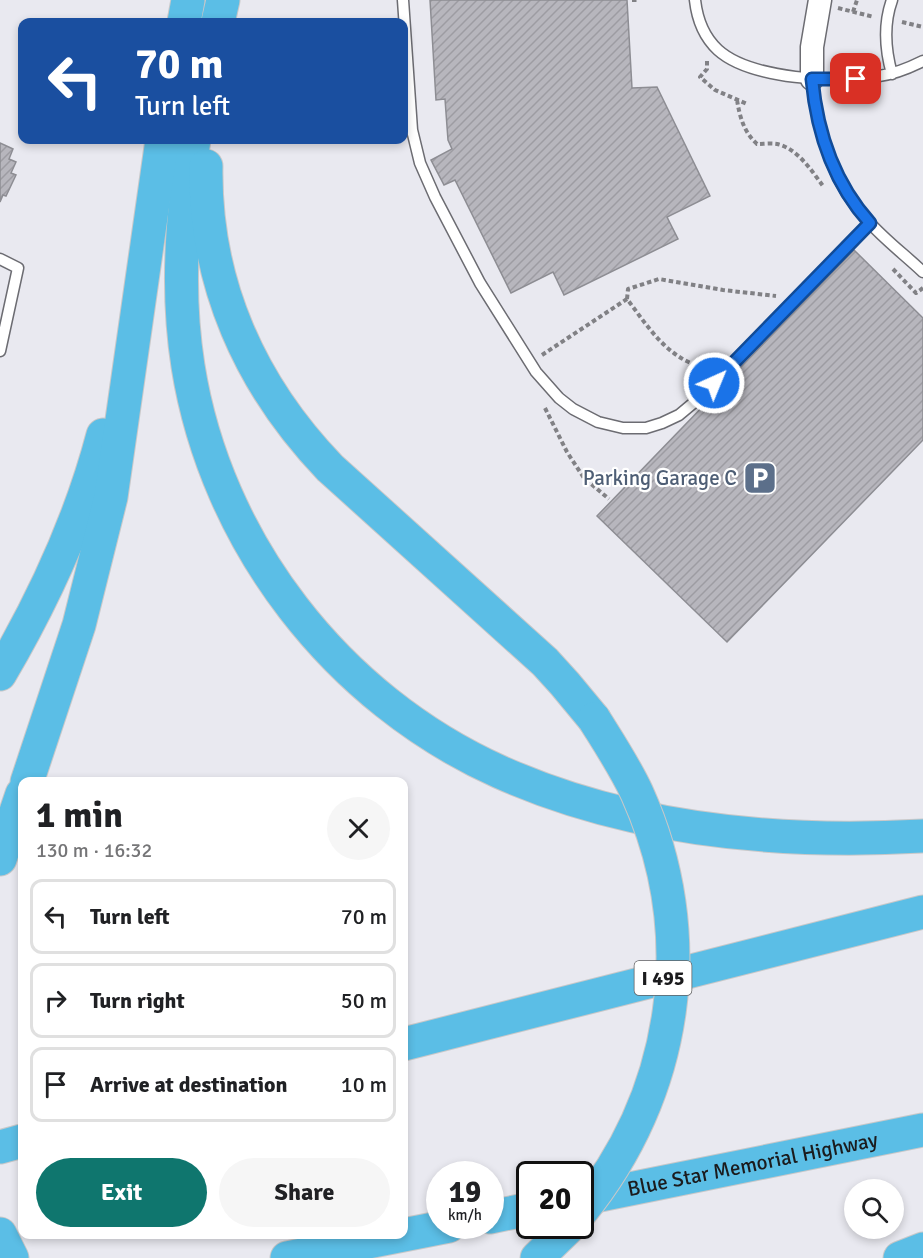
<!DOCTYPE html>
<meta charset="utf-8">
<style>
:root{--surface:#fff;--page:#f6f6f6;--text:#202124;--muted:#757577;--line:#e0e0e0;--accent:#0f766e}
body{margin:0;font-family:Signika,sans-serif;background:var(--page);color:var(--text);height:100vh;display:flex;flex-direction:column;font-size:22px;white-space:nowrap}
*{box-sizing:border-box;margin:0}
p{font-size:20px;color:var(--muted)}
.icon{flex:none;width:33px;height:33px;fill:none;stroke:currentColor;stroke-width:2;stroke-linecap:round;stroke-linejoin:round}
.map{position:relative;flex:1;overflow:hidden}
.drawer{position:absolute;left:18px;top:777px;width:390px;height:462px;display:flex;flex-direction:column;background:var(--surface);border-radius:12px;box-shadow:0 3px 9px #0003}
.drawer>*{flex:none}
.top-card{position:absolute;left:18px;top:18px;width:390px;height:126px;border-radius:12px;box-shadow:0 3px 9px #0003;background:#1a4fa0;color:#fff;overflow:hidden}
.tools{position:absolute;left:844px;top:1179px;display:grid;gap:12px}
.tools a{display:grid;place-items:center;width:60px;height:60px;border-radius:50%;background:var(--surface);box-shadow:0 3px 9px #0003;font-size:30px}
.speed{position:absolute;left:426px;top:1161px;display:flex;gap:12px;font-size:30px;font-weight:700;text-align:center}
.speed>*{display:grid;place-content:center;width:78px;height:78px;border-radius:50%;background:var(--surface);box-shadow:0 3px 9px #0003;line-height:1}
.speed small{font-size:15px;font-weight:400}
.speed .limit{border:3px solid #111;border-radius:9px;background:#fff;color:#111}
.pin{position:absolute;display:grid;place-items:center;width:51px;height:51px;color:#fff;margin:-26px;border-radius:12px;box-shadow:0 3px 9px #0006}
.me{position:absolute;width:66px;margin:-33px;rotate:44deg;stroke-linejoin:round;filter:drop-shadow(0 0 4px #0008)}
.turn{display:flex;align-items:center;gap:21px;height:126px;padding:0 18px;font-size:27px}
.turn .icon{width:78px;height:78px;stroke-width:2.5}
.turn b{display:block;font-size:42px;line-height:51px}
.round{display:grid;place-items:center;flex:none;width:63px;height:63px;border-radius:32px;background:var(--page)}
.head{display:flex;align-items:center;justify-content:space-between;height:102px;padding:0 18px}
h1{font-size:36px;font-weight:700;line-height:45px}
.cta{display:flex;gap:12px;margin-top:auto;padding:12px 18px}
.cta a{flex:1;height:69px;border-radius:36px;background:var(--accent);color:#fff;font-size:24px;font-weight:700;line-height:69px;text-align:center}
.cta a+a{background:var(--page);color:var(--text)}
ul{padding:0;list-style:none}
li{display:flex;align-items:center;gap:18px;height:75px;margin:0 12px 9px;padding:0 6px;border:3px solid var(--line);border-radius:12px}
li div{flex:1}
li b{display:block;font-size:22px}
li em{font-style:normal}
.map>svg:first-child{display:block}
.building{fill:url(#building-hatch);stroke:#8d8d93;stroke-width:1.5}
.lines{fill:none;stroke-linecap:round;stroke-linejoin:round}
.service-casing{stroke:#6c6c72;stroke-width:13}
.minor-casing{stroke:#6c6c72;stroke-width:25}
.motorway-casing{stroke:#c8c8c9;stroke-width:35}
.path{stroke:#818185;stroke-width:4;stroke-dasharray:4.5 3;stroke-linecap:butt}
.service{stroke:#fff;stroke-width:10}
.minor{stroke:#fff;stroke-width:22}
.motorway{stroke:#5bbee6;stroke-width:33}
.motorway-bridge-casing{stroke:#c8c8c9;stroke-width:35;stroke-linecap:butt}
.motorway-bridge{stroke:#5bbee6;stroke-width:33}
.route-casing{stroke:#114b97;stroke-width:15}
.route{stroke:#1a73e8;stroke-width:10}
.labels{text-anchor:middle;stroke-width:4.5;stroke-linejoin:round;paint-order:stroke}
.shield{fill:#fff;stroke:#5f5f61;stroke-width:1.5}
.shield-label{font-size:20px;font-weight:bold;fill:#1b1b1d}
.service-label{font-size:21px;fill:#4e5e75;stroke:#fff;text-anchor:end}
.street-label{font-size:21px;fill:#1b1b1d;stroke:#fff}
</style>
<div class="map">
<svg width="923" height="1258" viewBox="0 0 923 1258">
<defs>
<pattern id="building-hatch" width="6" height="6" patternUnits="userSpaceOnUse" patternTransform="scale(1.5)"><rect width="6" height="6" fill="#b7b6bd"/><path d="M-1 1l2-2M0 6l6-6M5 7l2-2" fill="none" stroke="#9d9ca2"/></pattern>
</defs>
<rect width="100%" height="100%" fill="#e9e9f0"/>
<path class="building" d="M430 0H627L632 88 657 87 710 196 667 217 678 239 564 295 553 272 511 293 455 180 444 185 431 160 452 149 448 140 445 99 436 100Z
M0 143 13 149 9 159 16 162 11 173 16 175 6 196 3 195 0 202Z
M854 250 923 318V440L727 642 597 516Z"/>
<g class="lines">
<g class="service-casing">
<path id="service" d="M403 0 412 130 420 163 435 197 480 283 536 372 559 398 573 409 598 422 623 428H646L662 423 679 415 703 395 870 223
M695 0C697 18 704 37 718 50 750 79 838 84 879 76 895 74 909 68 923 61
M892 0C883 25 885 49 892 74
M812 79C817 131 832 183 869 222 885 240 905 255 923 272
M0 259 18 268 0 351"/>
</g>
<g class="minor-casing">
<path id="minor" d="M812 79V47L820 0"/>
</g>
<g class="motorway-casing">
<g id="motorway">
<path d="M184 22 188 0"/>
<path d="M218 22 223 0"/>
<path d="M194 140C182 215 176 290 188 366 216 543 337 699 500 772 632 831 781 844 923 836"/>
<path d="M206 166C204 282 250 385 330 468L545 662 565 684 594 719"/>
<path d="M0 674C44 599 81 519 103 435"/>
<path d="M27 782 79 625 111 497 162 140"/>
<path d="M0 859 22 794"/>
<path d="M404 1044 923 912"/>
<path d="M0 1147 22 1141"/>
<path id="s1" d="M580 1199 923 1130"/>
<path d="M490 1217 530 1209"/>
<path d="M0 1234 12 1258"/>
<path d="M287 1258 449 1226"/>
<path d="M537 1258 570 1226"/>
<path d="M900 1258 923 1249"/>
</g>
</g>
<path class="path" d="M632 0H638
M838 8 874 17
M853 12 857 0
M902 22 923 27
M707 61V69L700 77 715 90 747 104
M737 100C740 118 744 132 757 144 763 144 771 143 777 144 797 148 812 171 823 186
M893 269 916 293 923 288
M627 299 628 289 659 279 723 290 776 296
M542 355 627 299C649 328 669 361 707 368
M545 408 567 452 584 478 609 499"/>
<use href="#service" class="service"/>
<use href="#minor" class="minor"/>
<use href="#motorway" class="motorway"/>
<g class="motorway-bridge-casing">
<path id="motorway-bridge" d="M580 1213C678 1093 701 935 637 793 625 767 609 743 594 719"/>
</g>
<use href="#motorway-bridge" class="motorway-bridge"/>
</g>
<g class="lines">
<g class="route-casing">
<path id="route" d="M714 383 870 223C833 182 817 133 812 79H856"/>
</g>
<use href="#route" class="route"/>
</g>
<defs>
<g id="parking-square" transform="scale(1.725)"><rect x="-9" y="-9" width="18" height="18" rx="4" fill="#5c6f8a" stroke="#fff"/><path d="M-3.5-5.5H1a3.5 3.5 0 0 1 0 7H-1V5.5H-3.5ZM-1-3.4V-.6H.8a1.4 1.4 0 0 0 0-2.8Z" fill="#fff"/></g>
</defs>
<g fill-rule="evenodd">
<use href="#parking-square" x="760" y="478"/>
</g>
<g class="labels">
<rect class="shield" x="634.5" y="961" width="57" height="34" rx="4.5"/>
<g class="shield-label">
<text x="663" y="985">I 495</text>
</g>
<g class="service-label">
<text x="737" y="485">Parking Garage C</text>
</g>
<g class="street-label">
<text dy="7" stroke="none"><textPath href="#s1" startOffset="176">Blue Star Memorial Highway</textPath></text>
</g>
</g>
</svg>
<div class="tools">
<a><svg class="icon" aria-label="search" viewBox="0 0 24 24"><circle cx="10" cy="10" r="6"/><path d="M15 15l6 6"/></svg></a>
</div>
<div class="speed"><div>19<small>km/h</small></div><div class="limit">20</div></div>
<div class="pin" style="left:856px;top:79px;background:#d93025"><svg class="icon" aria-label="arrive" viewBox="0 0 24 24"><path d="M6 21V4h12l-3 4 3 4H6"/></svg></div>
<svg class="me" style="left:714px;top:383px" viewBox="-20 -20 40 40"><circle r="17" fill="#1a73e8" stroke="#fff" stroke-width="3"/><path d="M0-11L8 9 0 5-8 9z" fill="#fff"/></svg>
<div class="top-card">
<div class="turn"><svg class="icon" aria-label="left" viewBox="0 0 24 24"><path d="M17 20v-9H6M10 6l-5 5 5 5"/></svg><div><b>70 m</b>Turn left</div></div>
</div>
<section class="drawer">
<div class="head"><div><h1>1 min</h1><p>130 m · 16:32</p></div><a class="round"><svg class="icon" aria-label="close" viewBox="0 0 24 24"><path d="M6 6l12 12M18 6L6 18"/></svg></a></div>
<ul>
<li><svg class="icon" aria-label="left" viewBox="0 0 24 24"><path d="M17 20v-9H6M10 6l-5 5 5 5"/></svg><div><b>Turn left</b></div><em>70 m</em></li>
<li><svg class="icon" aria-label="right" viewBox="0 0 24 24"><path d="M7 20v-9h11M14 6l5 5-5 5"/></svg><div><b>Turn right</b></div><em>50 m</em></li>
<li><svg class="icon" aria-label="arrive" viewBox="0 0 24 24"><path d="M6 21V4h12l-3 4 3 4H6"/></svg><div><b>Arrive at destination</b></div><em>10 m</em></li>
</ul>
<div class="cta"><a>Exit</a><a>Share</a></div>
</section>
</div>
